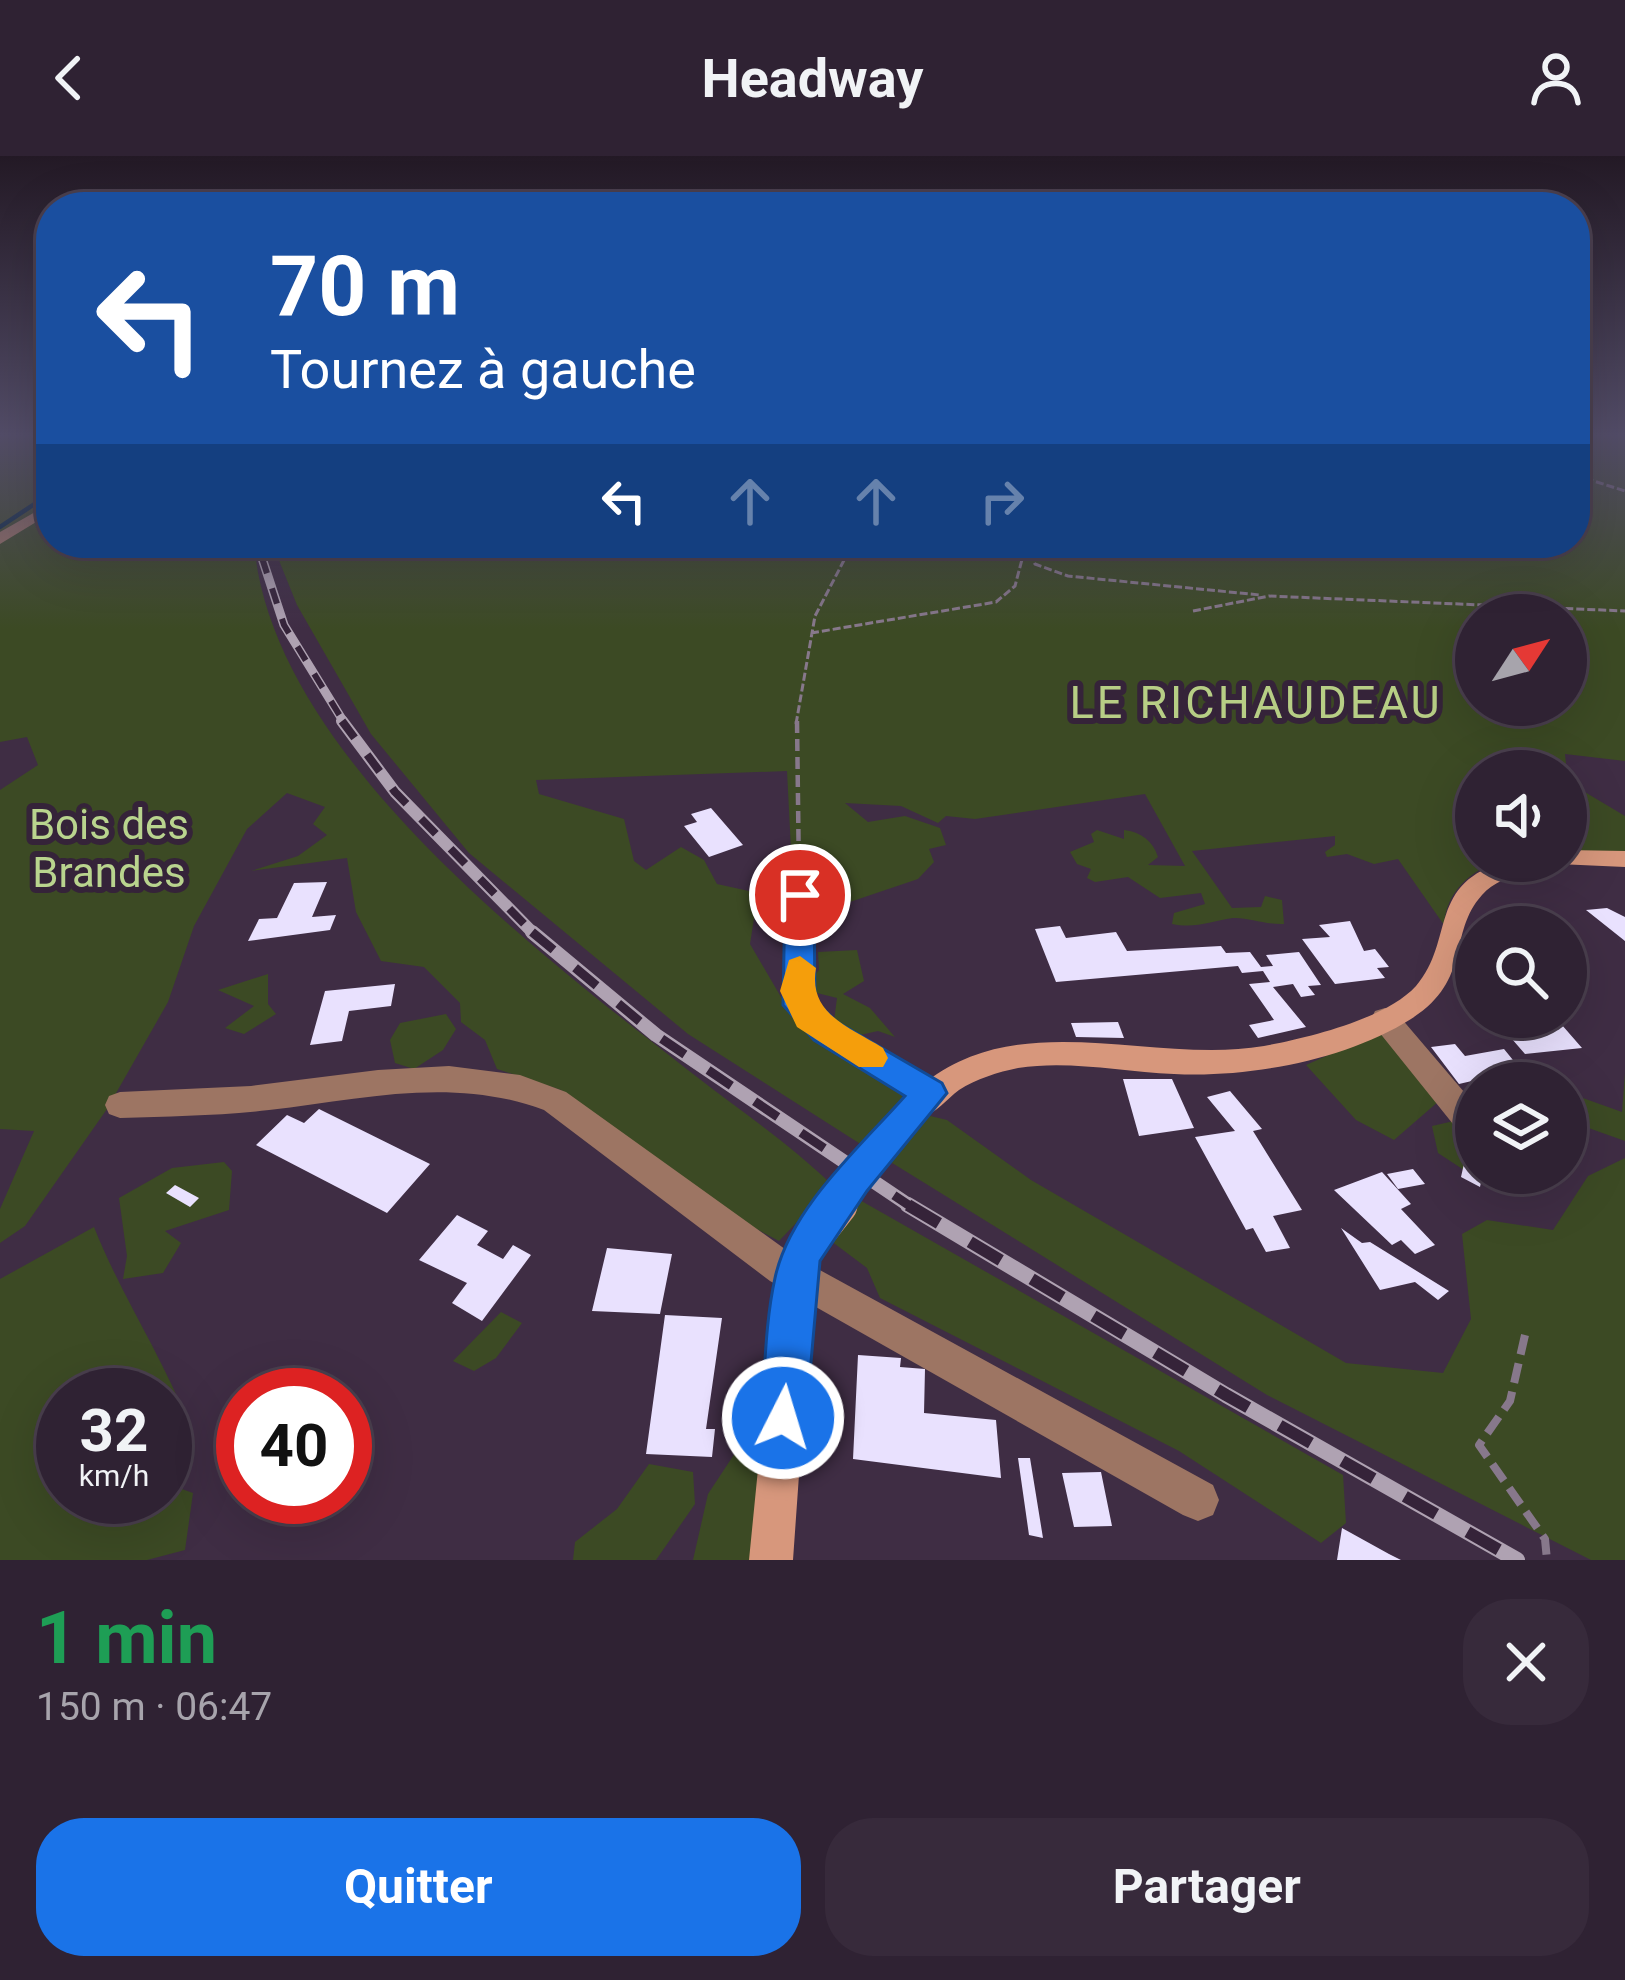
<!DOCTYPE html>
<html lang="fr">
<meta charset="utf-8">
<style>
:root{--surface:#2f2233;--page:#372a3b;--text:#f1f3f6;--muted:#a7a4ac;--line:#4a3f4e;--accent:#1a73e8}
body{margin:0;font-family:Roboto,sans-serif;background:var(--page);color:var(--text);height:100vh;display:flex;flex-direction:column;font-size:45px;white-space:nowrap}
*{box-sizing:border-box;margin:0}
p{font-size:39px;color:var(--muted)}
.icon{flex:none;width:66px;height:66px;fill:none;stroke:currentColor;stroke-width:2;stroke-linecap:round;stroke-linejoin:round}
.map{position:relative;height:1404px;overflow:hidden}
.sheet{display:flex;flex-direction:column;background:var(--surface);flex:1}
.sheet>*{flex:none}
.guide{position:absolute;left:36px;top:36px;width:1554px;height:366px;border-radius:48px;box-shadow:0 12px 48px #0002,0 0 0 3px var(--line);background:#1a4fa0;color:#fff;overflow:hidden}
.needle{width:78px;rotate:54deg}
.fabs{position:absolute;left:1455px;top:438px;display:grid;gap:24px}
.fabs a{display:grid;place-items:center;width:132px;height:132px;border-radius:50%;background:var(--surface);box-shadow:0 12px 48px #0002,0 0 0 3px var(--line);font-size:60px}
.speed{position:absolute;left:36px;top:1212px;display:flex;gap:24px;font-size:60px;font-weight:700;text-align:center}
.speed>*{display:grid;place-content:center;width:156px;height:156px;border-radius:50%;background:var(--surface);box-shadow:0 12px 48px #0002,0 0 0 3px var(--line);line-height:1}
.speed small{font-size:30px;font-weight:400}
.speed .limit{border:18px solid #d22;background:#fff;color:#111}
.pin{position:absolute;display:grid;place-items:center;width:102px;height:102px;color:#fff;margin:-51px;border:6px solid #fff;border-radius:50%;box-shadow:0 3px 12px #0007}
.me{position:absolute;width:132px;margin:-66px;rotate:5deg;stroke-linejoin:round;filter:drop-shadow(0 0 9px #0008)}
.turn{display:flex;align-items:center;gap:42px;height:252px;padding:0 36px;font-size:54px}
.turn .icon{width:156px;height:156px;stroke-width:2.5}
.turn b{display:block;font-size:84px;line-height:102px}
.lanes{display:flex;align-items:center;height:114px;padding:0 36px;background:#0003;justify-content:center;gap:60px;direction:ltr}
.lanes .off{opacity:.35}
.round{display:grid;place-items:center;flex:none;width:126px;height:126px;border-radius:48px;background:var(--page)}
.summary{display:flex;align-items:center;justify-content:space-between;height:204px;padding:0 36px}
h1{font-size:72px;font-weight:700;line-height:90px;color:#1e9e55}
.cta{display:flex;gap:24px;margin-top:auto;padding:24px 36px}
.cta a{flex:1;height:138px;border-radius:48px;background:var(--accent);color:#fff;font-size:48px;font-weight:700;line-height:138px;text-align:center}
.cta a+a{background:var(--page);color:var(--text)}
header{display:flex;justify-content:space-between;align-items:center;height:156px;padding:0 36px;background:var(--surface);font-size:54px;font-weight:700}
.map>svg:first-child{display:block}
.green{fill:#3c4a24;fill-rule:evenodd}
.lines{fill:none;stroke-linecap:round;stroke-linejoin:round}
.stream{stroke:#002642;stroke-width:4.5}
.building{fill:#e9e1fe}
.path-far2{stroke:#87788b;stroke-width:3;stroke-dasharray:8 3;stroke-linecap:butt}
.path-far1{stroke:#87788b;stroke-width:4.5;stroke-dasharray:12 6;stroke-linecap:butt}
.path{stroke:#87788b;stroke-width:8;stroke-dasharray:20 9;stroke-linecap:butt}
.street{fill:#9d7563;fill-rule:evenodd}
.secondary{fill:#d7977c;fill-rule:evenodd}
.rail-far4-casing{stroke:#afa2b2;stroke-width:8}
.rail-far3-casing{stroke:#afa2b2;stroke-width:9}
.rail-far2-casing{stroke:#afa2b2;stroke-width:12}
.rail-far1-casing{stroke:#afa2b2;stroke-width:14}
.rail-casing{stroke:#afa2b2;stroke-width:16}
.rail-far4{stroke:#352339;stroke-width:4.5;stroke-dasharray:14;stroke-linecap:butt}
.rail-far3{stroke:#352339;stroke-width:6;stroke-dasharray:16;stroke-linecap:butt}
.rail-far2{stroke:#352339;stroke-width:8;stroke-dasharray:21;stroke-linecap:butt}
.rail-far1{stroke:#352339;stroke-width:9;stroke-dasharray:28;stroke-linecap:butt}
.rail{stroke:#352339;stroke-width:12;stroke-dasharray:36;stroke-linecap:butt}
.secondary-bridge-far1{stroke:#d7977c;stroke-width:30}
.secondary-bridge{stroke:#d7977c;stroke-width:39}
.route{fill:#1a73e8;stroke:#114b97;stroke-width:3}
.slow{fill:#f59e0b}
.labels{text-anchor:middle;stroke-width:12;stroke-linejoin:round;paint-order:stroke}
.park-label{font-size:42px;fill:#b9d48e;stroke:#352339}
.neighbourhood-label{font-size:45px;letter-spacing:3px;fill:#b7ce85;stroke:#352339}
</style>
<header><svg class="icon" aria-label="back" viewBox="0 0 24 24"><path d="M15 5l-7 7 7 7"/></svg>Headway<svg class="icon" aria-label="person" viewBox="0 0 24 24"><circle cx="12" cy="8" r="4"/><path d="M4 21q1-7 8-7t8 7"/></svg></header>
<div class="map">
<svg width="1625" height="1404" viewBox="0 0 1625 1404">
<rect width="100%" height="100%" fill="#3f2d44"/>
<path class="green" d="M0 277H51V387H254C271 598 541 799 697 921 742 956 791 989 832 1029L779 1085 706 1046 561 934 497 913 485 884 461 866 460 847 424 811 381 805 356 756 347 702 251 715 298 700 327 679 313 668 325 651 287 637 247 673 194 770 168 846 107 953 25 1070 0 1087V1053L34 975 0 973V634L38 609 27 581 0 586Z
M1575 277H1625V605L1565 598 1568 626 1625 660V699L1566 695V615H1476V705H1499C1470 715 1446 736 1444 769L1398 703 1374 708 1347 698 1327 701 1325 696 1335 689V680L1192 695 1232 752 1261 751 1265 740 1282 744 1284 768C1266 769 1248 761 1233 762 1210 765 1196 773 1172 768L1174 757 1205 748 1201 737 1160 742 1128 721 1095 726 1087 722 1091 713 1077 708 1070 696 1094 686 1091 678 1097 674 1124 683V674C1141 676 1153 685 1158 701L1148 709 1185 710 1145 638 975 663 946 660 938 667 901 650 845 647 868 666 905 660 940 672 946 689 929 693 934 706 918 723 838 750 792 713 787 615 536 624 539 638 624 663 634 705 646 714 681 691 704 704 717 728 758 737 750 788 795 865 902 933V943L862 989 688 878 469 697 371 578 297 449 272 387H1027L1029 402 1033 387H1575ZM1476 459H1566V549H1476Z
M857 794 864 825 843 838 870 852 895 881 878 875 851 881 834 865 837 842 817 837 811 823 819 814 818 796Z
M268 818V848L276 858 244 878 225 872 254 850 218 834Z
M446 858 456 873 443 894 414 913 395 907 390 884 400 867Z
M1382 875 1439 945 1394 984 1356 964 1306 909Z
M1625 917V985L1566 964V936L1622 956Z
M926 959 947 964 1031 1024 1346 1207 1443 1217 1471 1163 1462 1078 1487 1064 1553 1074 1588 1020 1625 1002V1404H1591L1267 1239 889 1005Z
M1476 960V1017H1516L1496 1035 1438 997 1432 970Z
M224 1006 232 1015 229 1054 165 1075 181 1087 163 1117 123 1123 127 1100 119 1042 172 1012Z
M858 1043 1343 1319 1346 1367 1321 1387 1179 1295 880 1142 867 1112 827 1082Z
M94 1071C121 1139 161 1198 188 1266L165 1296V1239H63V1341H165V1327L193 1337 185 1394 147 1404H0V1123Z
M501 1156 522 1167 496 1202 474 1215 453 1205Z
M737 1294 772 1315 760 1404H693L708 1338Z
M649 1308 693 1316 695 1348 656 1404H573L575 1386 617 1353Z"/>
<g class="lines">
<path class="stream" d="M0 371 51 337"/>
</g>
<path class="building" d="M711 652 743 689 709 701 684 670 697 666 691 658Z
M327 726 312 761 336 759 330 774 248 785 259 763 277 762 294 727Z
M1607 752 1625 761V785L1586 754Z
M1350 765 1364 795 1375 793 1389 811 1377 812 1385 822 1335 828 1302 783 1330 781 1319 769Z
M1060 770 1066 782 1116 776 1127 795 1221 790 1226 797 1250 796 1261 811 1273 810 1266 799 1299 796 1321 829 1308 830 1315 839 1301 841 1293 828 1273 831 1306 871 1258 882 1249 869 1274 864 1249 828 1270 826 1263 815 1242 817 1238 810 1056 826 1035 773Z
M395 828 391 850 349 855 342 885 310 889 325 835Z
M1536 861H1555L1582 892 1525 898 1505 875 1520 873 1514 867Z
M1118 866 1124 882 1076 881 1071 867Z
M1455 888 1465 900 1504 893 1530 925 1513 926 1506 917 1459 928 1431 891Z
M1123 923H1172L1194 972 1139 980Z
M1230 935 1262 973 1253 975 1302 1054 1273 1060 1290 1092 1266 1096 1253 1072 1246 1074 1195 981 1235 975 1207 941Z
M319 953 430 1008 387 1057 256 989 287 959 304 967Z
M1465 1003 1476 1008V1017H1483L1480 1031 1461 1021Z
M1413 1013 1425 1028 1398 1033 1387 1018Z
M1382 1016 1411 1048 1401 1053 1435 1089 1415 1098 1401 1084 1392 1089 1334 1034Z
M175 1029 199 1042 190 1051 166 1037Z
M457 1059 488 1075 477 1089 503 1103 513 1089 531 1099 482 1165 452 1147 467 1127 419 1104Z
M1341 1072 1362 1087 1370 1086 1449 1135 1438 1144 1415 1126 1380 1134Z
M607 1092 672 1098 660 1158 592 1155Z
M665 1159 722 1162 706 1273H715L712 1301 646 1298Z
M858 1199 901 1202 900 1211 925 1213 924 1257 996 1264 1001 1322 853 1303Z
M1018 1302H1030L1043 1382 1029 1379Z
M1101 1316 1112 1370 1074 1371 1062 1317Z
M1342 1372 1389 1398 1401 1404H1337Z"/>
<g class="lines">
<path class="path-far2" d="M1575 319 1625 335
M1025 387 1035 408 1068 420 1260 439
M1193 455 1269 440 1625 455
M811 477 996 446 1015 430 1025 392
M796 568 815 460 853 387"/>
<path class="path-far1" d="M797 565 799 721"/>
<path class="path" d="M1525 1179 1510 1245 1479 1289 1545 1383 1547 1404"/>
<path class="street" d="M51 347V357L0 388V376Z
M800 730 813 739V845L836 867 941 928 945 937 941 946 930 950 919 946C876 920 811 894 785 849L787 739Z
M1385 852 1395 855 1476 950V987L1465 983 1375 871 1371 863 1375 855Z
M449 910 520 919 566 936 796 1101 1213 1329 1219 1344 1213 1359 1198 1365 1183 1359 770 1125 544 954C453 920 362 943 269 954 219 960 170 960 120 962L109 958 105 949 109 940 120 936 251 930 378 914Z"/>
<path class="secondary" d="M1566 694 1625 695V711L1558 708 1556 705H1566Z
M1508 705H1551L1548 711C1524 717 1498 721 1482 739 1447 778 1473 824 1411 863 1346 904 1249 922 1174 918 1122 916 1070 904 1018 912 998 916 976 923 959 934 947 943 936 957 922 962 914 965 914 963 905 960L901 951C906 939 916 934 926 926 1023 850 1154 909 1264 890 1307 882 1386 863 1416 830 1456 784 1426 726 1508 705Z
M812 1066 824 1070 829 1082 813 1121 793 1404H749L777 1121 800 1070Z"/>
<g class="rail-far4-casing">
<path id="rail-far4" d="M260 387 263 405"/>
</g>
<g class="rail-far3-casing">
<path id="rail-far3" d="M262 402 284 469 345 568"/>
</g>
<g class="rail-far2-casing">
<path id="rail-far2" d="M342 565 395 636 535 779"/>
</g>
<g class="rail-far1-casing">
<path id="rail-far1" d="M532 776 656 879 913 1052"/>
</g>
<g class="rail-casing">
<path id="rail" d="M908 1049 1226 1239 1517 1404"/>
</g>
<use href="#rail-far4" class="rail-far4"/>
<use href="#rail-far3" class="rail-far3"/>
<use href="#rail-far2" class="rail-far2"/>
<use href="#rail-far1" class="rail-far1"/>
<use href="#rail" class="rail"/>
<path class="secondary-bridge-far1" d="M835 1052 916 951"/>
<path class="secondary-bridge" d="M812 1082 838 1049"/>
</g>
<linearGradient id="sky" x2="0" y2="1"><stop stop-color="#231925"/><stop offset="0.59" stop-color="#524c67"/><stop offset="1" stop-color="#524c67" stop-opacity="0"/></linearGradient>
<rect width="1625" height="473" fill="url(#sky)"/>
<path class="route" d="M800 729 814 739 815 845 837 866 942 927 947 937 867 1035 820 1105 806 1262 799 1278 783 1285 767 1278 761 1262C765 1217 765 1167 775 1122 790 1052 860 991 905 940L814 884 783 849 785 739Z"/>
<path class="slow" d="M800 800 816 812C808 858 848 870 883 892L888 902 883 911H859L797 871 780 835 789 804Z"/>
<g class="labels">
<g class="park-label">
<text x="109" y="683">Bois des<tspan x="109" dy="48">Brandes</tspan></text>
</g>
<g class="neighbourhood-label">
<text x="1256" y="562">LE RICHAUDEAU</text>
</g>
</g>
</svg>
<div class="fabs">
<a><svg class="needle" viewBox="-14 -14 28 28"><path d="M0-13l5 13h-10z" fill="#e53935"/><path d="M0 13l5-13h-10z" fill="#a7a4ac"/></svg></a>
<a><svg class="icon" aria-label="sound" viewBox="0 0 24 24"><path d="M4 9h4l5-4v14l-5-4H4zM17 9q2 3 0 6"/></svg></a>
<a><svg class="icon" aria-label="search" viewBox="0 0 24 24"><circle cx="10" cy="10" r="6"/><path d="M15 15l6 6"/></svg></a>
<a><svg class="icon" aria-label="layers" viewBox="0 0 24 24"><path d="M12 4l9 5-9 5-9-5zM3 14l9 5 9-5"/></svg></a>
</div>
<div class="speed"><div>32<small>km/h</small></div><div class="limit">40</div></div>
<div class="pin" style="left:800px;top:739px;background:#d93025"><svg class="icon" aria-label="arrive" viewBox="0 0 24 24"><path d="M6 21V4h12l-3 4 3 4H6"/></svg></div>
<svg class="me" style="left:783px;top:1262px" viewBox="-20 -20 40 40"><circle r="17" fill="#1a73e8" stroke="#fff" stroke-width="3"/><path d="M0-11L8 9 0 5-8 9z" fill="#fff"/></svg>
<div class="guide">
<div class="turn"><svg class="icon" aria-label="left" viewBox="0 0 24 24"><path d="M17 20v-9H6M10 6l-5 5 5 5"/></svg><div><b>70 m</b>Tournez à gauche</div></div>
<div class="lanes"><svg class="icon" aria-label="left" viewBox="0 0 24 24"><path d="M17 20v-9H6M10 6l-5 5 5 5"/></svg><svg class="icon off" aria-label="ahead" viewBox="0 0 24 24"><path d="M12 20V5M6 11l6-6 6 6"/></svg><svg class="icon off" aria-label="ahead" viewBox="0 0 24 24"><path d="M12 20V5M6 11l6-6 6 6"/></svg><svg class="icon off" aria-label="right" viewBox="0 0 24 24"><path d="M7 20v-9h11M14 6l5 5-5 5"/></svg></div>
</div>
</div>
<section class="sheet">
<div class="summary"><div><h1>1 min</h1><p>150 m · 06:47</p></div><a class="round"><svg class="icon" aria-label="close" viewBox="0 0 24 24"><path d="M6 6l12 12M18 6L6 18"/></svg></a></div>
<div class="cta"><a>Quitter</a><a>Partager</a></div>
</section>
